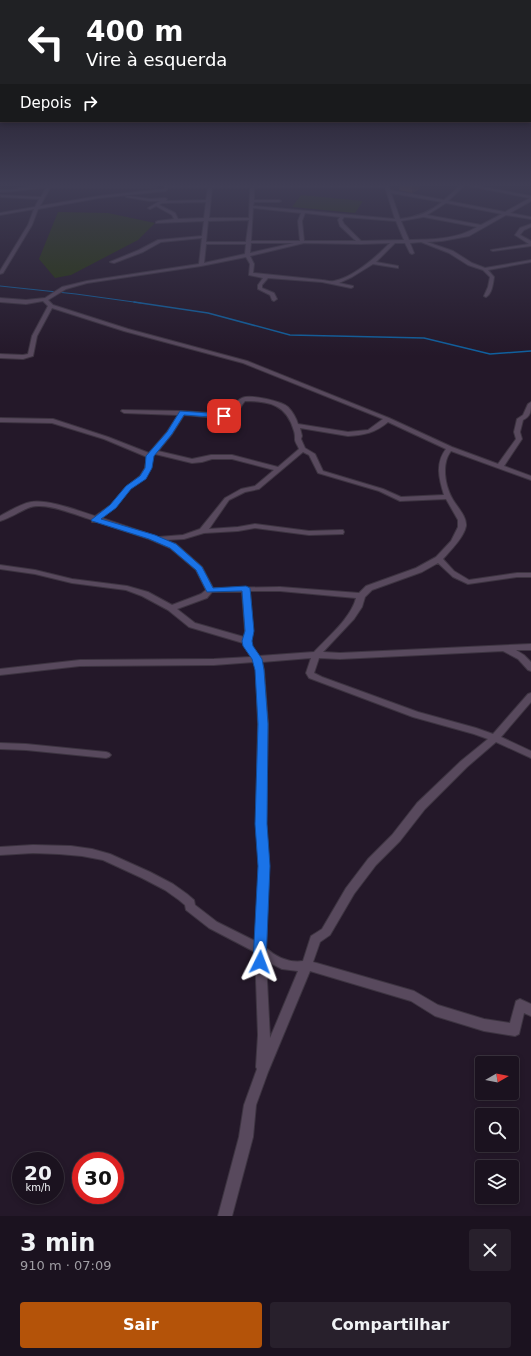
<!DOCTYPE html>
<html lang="pt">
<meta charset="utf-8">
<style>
:root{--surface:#1b121f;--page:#28202c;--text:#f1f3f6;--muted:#a09ea4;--line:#39323d;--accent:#b45309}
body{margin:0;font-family:"DejaVu Sans",sans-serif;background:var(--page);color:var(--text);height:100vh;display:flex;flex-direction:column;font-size:15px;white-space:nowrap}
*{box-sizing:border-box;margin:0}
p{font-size:13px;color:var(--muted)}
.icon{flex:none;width:22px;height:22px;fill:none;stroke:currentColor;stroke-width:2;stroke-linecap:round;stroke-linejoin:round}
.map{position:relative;height:1216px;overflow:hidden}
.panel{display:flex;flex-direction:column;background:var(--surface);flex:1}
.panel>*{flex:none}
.guide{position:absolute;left:0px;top:0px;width:531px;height:122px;box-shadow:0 2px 6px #0003,0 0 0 1px var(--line);background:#202124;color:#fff;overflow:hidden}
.needle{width:26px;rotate:81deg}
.buttons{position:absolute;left:475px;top:1056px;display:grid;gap:8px}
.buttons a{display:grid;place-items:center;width:44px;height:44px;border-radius:4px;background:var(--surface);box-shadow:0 2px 6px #0003,0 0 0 1px var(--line);font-size:20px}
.speed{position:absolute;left:12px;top:1152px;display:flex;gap:8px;font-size:20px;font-weight:700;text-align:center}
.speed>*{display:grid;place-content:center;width:52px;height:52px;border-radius:50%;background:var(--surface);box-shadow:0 2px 6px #0003,0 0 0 1px var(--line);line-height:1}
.speed small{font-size:10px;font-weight:400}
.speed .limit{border:6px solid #d22;background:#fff;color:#111}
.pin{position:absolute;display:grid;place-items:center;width:34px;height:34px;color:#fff;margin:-17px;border-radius:8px;box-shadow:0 2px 6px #0006}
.me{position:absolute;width:44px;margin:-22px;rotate:3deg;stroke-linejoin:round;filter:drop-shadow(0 0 3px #0008)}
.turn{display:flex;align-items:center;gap:14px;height:84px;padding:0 20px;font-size:18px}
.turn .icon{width:52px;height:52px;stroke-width:2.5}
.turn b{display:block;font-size:28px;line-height:34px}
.then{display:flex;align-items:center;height:38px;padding:0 20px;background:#0003;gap:8px;font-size:15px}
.round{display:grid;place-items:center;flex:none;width:42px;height:42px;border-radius:4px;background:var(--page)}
.headline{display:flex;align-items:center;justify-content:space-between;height:68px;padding:0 20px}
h1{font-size:24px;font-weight:700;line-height:30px}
.primary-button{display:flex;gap:8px;margin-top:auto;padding:8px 20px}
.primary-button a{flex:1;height:46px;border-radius:4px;background:var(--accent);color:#fff;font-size:16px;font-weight:700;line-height:46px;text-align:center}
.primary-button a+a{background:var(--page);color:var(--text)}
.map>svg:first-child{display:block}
.green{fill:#243508}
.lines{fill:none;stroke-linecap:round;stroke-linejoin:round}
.stream-far1{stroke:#0f609f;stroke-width:1}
.stream{stroke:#0f609f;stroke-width:1.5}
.minor-casing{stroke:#3d3441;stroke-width:2}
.minor{fill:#58495d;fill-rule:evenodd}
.wall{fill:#6a4623}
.shaded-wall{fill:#492d1c}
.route{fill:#1a73e8;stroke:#114b97}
</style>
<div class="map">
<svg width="531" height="1216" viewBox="0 0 531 1216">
<rect width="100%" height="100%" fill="#241829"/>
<path class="green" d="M301 195 363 201 355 213 292 207Z
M58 212 108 213 155 223 138 240 71 275 55 278 39 259Z"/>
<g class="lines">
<path class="stream-far1" d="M0 286 76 294 141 303"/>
<path class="stream" d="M134 302 208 313 290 335 424 338 490 354 531 351"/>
<g class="minor-casing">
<path id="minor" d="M29 186 156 187 154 188H50L40 206 99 196 164 189 165 186H389L390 190 444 200 460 186H464L448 201 505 212 530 198 469 186H478L531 196V201L510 213 531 217V219L506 215 469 236 442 241 427 242 453 251 472 263 485 268 531 260V262L488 270 494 277C493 284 492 294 486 297L484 296 488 287 490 277 483 270 468 265 449 253 421 242 410 243 414 253 412 254 410 253 405 243H395L376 262 398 266V268L373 264 352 277 339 283 353 286V287L351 288 322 282 268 278 262 285V288L274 293 277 299 274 301 272 300 270 295 258 289V285L263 278 249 275 250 264 246 257 201 266 87 283 66 289 48 300 53 305 128 329 247 361 389 418 452 447 498 464 516 439 514 432 517 419 523 415 528 404 531 402C531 411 531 416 523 420L520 432 522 439 504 466 531 476V480L451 451C441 464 445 485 452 498 456 506 467 516 466 526 464 537 451 550 443 559L454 571 469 580 517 573H531V577H517L468 584 453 577 438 563 422 572 372 590 365 597 362 607 354 619 323 652 340 653 531 644V650H516L524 655 531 662V671L528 670 518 659 503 651 340 659 319 658 314 673 322 677 418 712 476 728 493 734 528 694 531 693V702L501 737 531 751V758L496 742 467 767 425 809 400 841 376 865 354 894 330 935 320 942 313 962 414 991 438 1005 484 1019 510 1023 516 1001 520 999 531 1004V1016L524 1013 519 1034 515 1036 484 1031 435 1016 411 1001 310 971 268 1072 256 1105 253 1137 232 1216H218L239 1137 244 1105 257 1069 256 1067 258 1035 255 952 209 928 186 910 185 905 179 900 165 890 142 878 103 860 82 856 59 854 33 853 0 855V847L33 845 71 846 92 849 110 854 150 872 173 884 187 894 194 900 195 905 217 922 255 941 259 866 256 824 258 724 256 670 254 662 214 665 80 666 0 675V669L80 660 214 659 251 657 244 646 243 643 189 627 168 610 142 596 126 590 72 583 35 574 0 569V565L35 570 72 579 127 586 148 592 172 605 201 594 206 590 196 570 170 548 149 539 97 522H92V520C76 515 44 501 28 508 19 512 10 518 0 521V516C10 511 20 504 31 502 48 499 79 511 95 516L111 505 126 487 140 476 145 468 147 457 104 439 52 423 0 422V418L53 419 108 437 149 453 167 432 178 415 124 413 121 411 122 410 182 411 227 414C234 411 234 401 242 398 250 394 281 401 288 407 293 412 296 418 298 424L348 432 368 430 383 419 243 363 124 331 52 308 37 336 33 356 23 359 0 358V354L23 355 28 354 32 336 48 306 43 301 26 304 0 302V298L26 300 45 298 62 287 87 281 199 264 202 238 161 242 143 252 114 263 110 262 139 250 158 240 202 236 204 221 156 223V222L158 221 174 219 172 215 156 206 150 209 148 208 160 201H150L126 197 128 196 150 199 165 198 167 199 166 201 206 200 208 188H168L166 191 99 198 38 209 32 225 3 273 0 274V271L28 225 34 209 0 215V213L35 207 39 199 1 197 0 195 41 197 46 188C30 188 16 192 0 192V190H11ZM385 187 395 219 253 206 254 202H279L281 201 279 200H254V188ZM212 188H250L249 218H209ZM391 193 442 202C429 213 416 217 400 219ZM206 202 204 218 178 219 175 213 159 205 162 203ZM446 203 502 214 481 225 427 215ZM253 208 301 213 298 221 300 241H251ZM305 213 340 217 338 220 340 226 356 241H304L302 221ZM344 217 396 221 404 240 361 241 344 224 342 220ZM423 217H424L477 227C455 240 433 239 409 240L401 221ZM249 220 246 242H206L208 221ZM251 243H294L250 253ZM304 243 361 244 390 243C376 257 354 277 334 281 330 282 326 280 322 280L253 273 254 264 250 256ZM206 244H246L245 254 204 263ZM245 401C270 401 287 405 294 431 295 434 295 436 295 440 295 442 298 446 299 449L278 467 232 455H211L192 459 158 451 172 434 184 415C195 416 229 421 236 414 240 410 241 405 245 401ZM388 422 446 449C435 463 439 479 444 495L401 497 383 489 323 471 315 454 305 448 301 439 302 436 300 428 348 436C364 435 375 433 388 422ZM303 452 309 455 318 473 379 491 400 501 446 499 458 520V527L451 541 436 557 416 568 366 586 359 593 280 587 213 588 202 567 176 544 165 540 184 539 204 533 238 531 255 528 309 535 343 534 344 532 343 530H340L309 531 255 524 238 527 209 529 229 500 245 492 259 489ZM155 454 192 463 202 462 212 459H232L274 470 255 486 241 489 225 498 200 529 183 535 158 537 102 518 115 507 130 489 145 478 151 468 153 456ZM250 591H280L356 598C351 618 328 637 314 652L259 656 252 646 251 641 253 631ZM212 592H242L245 631 244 637 195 623 177 609 207 598ZM311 658 306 673 309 678 413 717 474 734 488 739 461 761 417 803 392 835 368 859 346 888 322 929 311 936 303 961C289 963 276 957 266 948L269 866 266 824 268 724 264 670 262 662ZM266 961 282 969 298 971 270 1038Z
M531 224V227L524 230 520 235 531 241V246L493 251 491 250 529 244 515 235 520 228Z
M0 743 26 744 106 752 109 753 111 755 109 757 106 758 26 750 0 749Z"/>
</g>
<use href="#minor" class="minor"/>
</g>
<path class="wall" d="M400 186H419V189L412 193 399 190Z"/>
<path class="shaded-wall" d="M412 186H419V189L412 193Z"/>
<linearGradient id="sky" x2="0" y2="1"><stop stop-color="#140d17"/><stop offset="0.52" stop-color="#3f3d54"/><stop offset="1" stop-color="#3f3d54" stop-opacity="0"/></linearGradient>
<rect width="531" height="356" fill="url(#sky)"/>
<path class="route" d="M180 411 224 414 228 416 224 418 184 415 172 434 154 456 152 468 146 479 131 489 116 508 101 519 155 535 176 544 202 567 213 588 246 586 250 588 254 631 252 641 253 646 262 659 264 670 268 724 267 824 270 866 266 962 264 966 260 967 255 966 253 962 258 866 255 824 258 724 255 670 252 659 243 646 242 641 245 631 242 591 207 592 196 570 170 548 149 539 92 521 91 520 110 505 126 486 140 476 145 468 146 456 167 432Z"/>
</svg>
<div class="buttons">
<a><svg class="needle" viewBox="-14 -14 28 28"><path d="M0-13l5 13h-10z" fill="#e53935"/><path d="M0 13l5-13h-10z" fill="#a09ea4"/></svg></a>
<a><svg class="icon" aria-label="search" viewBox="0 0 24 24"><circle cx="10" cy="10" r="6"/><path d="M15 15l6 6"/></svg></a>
<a><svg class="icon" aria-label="layers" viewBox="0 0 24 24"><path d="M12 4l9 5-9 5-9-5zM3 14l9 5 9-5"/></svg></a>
</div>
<div class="speed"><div>20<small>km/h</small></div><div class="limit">30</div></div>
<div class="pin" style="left:224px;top:416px;background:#d93025"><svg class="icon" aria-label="arrive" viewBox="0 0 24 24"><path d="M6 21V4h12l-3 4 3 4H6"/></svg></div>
<svg class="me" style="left:260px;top:962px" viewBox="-20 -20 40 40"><path d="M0-17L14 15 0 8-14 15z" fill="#1a73e8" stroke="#fff" stroke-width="4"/></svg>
<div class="guide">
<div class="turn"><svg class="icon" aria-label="left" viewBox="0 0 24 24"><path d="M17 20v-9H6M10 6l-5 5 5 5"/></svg><div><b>400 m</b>Vire à esquerda</div></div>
<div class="then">Depois<svg class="icon" aria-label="right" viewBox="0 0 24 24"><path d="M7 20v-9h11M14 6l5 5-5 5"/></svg></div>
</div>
</div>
<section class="panel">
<div class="headline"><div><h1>3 min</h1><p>910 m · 07:09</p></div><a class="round"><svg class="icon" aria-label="close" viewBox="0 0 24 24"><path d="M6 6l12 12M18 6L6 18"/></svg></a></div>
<div class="primary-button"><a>Sair</a><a>Compartilhar</a></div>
</section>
